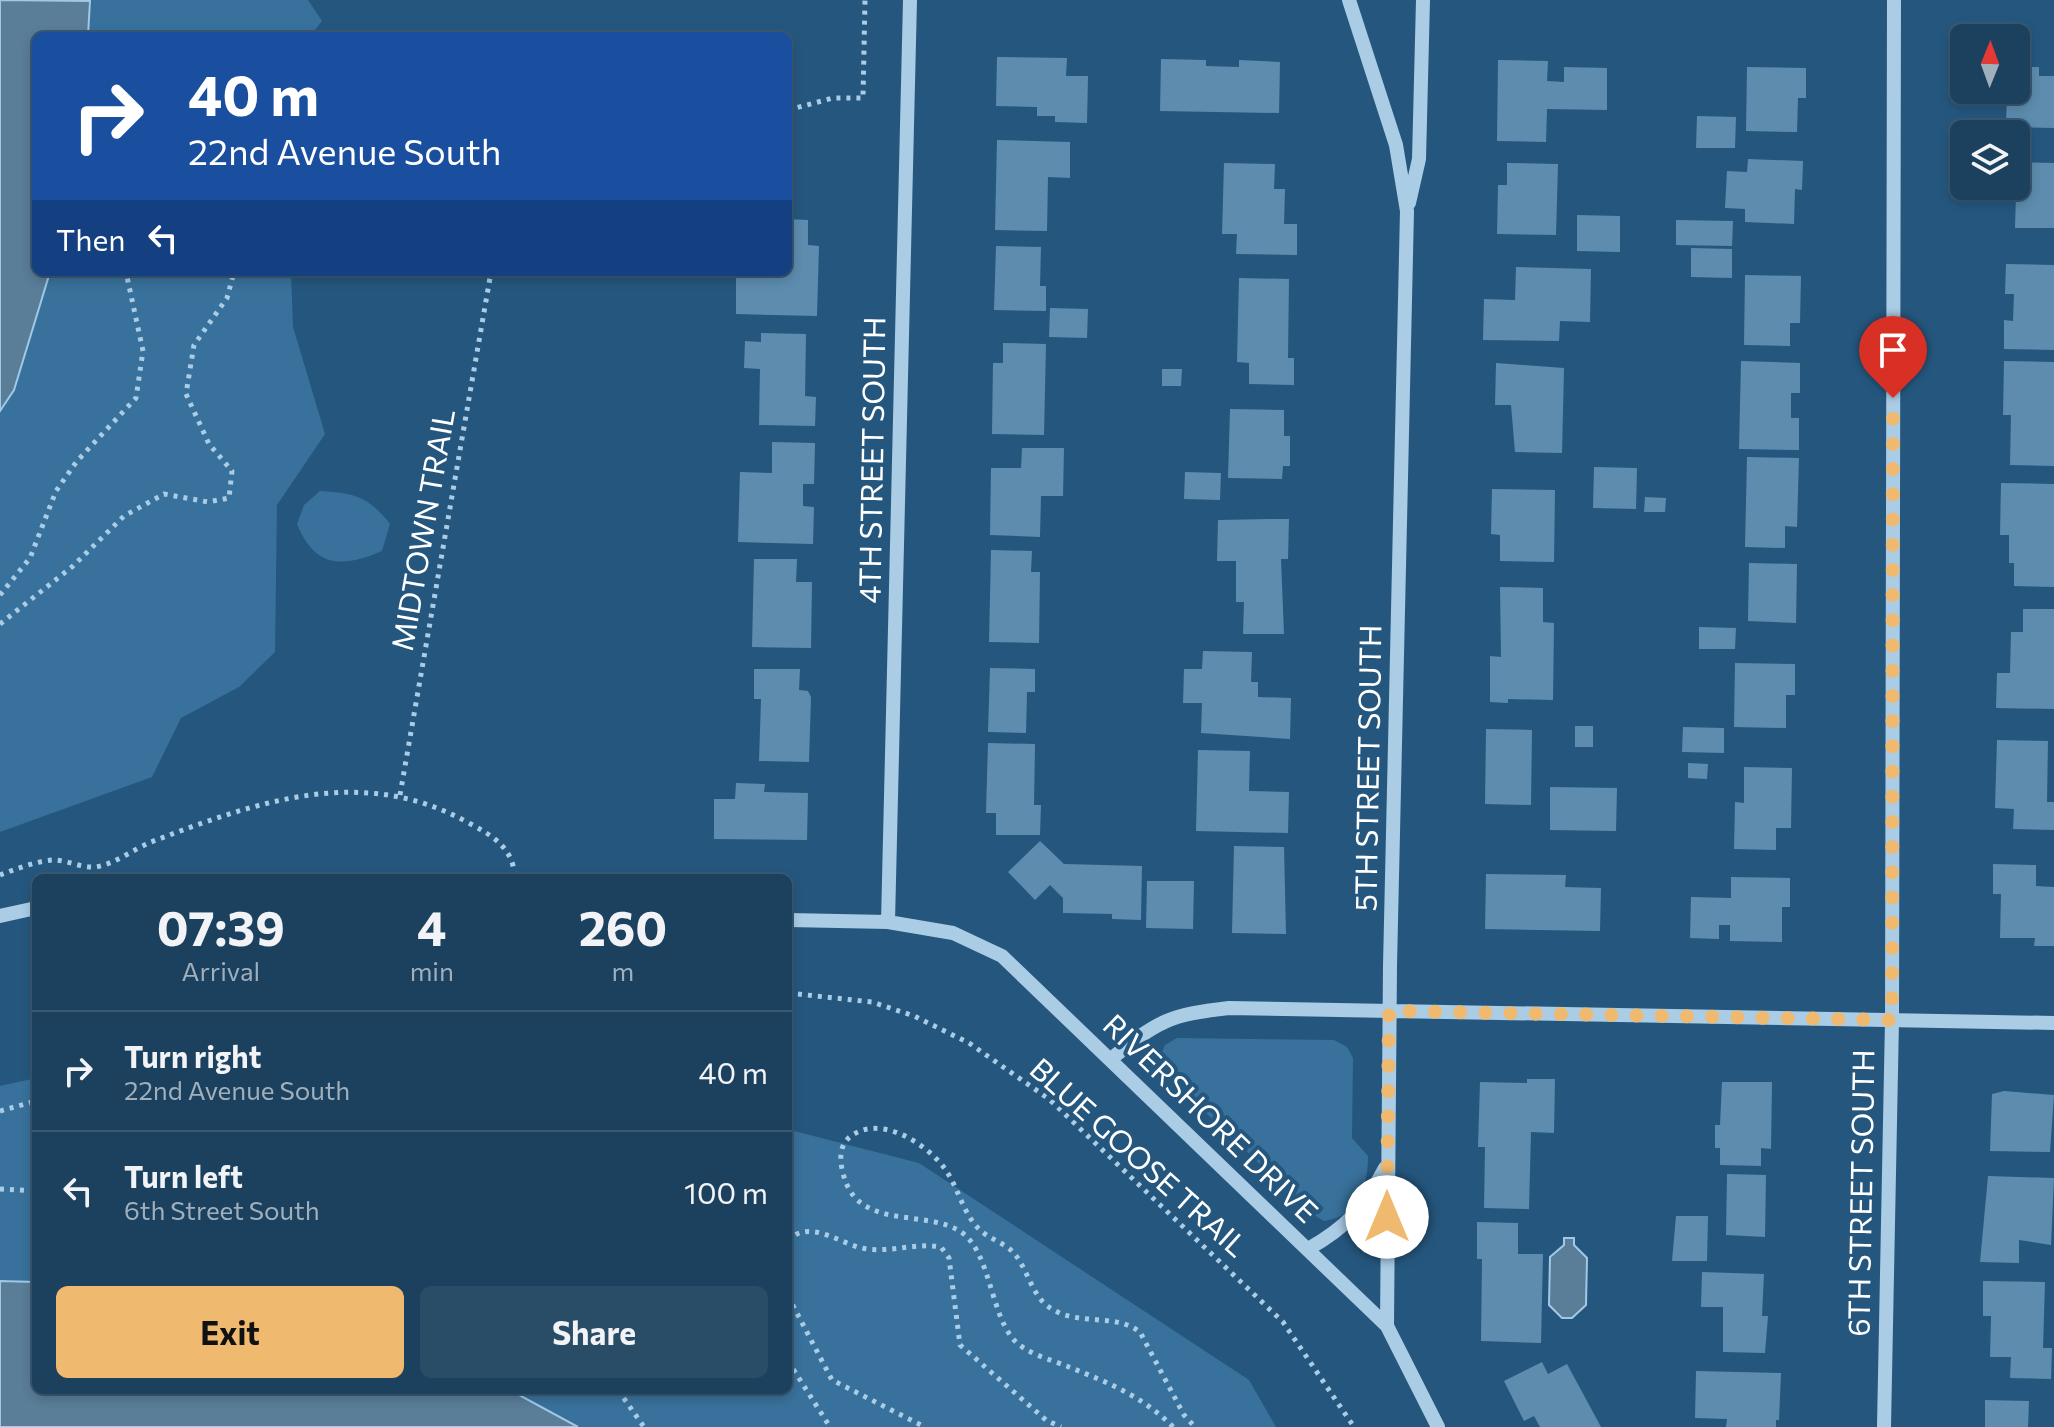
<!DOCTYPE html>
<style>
:root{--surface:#1c415e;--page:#294c67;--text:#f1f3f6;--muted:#a0afbc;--line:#3a5a73;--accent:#efba6f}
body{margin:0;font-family:Commissioner,sans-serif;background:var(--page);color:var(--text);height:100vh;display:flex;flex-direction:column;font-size:30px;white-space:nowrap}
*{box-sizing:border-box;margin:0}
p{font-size:26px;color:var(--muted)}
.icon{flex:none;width:44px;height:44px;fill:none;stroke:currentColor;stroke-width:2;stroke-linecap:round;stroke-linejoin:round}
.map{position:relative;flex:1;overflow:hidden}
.details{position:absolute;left:32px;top:874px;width:760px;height:520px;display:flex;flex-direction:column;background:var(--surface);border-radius:12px;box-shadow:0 4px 12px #0003,0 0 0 2px var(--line)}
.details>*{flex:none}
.top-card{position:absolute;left:32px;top:32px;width:760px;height:244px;border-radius:12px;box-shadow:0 4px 12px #0003,0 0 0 2px var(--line);background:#1a4fa0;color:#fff;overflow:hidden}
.needle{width:52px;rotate:1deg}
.fabs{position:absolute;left:1950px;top:24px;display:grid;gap:16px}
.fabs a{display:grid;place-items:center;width:80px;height:80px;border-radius:12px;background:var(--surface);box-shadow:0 4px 12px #0003,0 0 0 2px var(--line);font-size:40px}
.pin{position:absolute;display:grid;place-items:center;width:68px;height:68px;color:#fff;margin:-82px -34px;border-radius:50% 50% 50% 0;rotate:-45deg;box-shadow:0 0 8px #0007}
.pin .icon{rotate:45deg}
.me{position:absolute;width:88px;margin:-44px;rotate:0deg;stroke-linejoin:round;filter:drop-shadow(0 0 6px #0008)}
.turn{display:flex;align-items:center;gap:28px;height:168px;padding:0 24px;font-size:36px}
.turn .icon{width:104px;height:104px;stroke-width:2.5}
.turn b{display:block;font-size:56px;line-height:68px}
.then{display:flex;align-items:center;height:76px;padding:0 24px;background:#0003;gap:16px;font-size:30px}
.eta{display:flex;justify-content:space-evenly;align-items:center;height:136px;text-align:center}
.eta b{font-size:48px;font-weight:700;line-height:56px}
.action{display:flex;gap:16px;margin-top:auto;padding:16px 24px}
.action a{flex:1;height:92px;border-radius:12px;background:var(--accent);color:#111;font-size:32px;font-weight:700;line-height:92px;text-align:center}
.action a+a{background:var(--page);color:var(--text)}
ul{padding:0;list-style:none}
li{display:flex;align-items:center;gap:24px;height:120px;padding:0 24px;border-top:2px solid var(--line)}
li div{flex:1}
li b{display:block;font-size:30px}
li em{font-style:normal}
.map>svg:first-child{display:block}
.green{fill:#38719b}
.water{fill:#5a7d98;stroke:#9fc9e6;stroke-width:2}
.building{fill:#5d8cae}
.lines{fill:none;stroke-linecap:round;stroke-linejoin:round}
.path{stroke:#aacce5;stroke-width:5;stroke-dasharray:4 6;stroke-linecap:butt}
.minor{stroke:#aacce5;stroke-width:14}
.route{stroke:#efba6f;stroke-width:14;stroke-dasharray:0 25.2}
.labels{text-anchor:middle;stroke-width:8;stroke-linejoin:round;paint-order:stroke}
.street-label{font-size:30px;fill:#fff;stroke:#25577e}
</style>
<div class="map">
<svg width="2054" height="1427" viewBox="0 0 2054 1427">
<rect width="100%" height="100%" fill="#25577e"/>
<path class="green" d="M91 0H308L322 21 310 36H88Z
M50 272H291L293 327 325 434 277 505 275 652 239 687 181 718 152 777 0 832V411L14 390Z
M320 491C354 493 368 496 390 524L382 551C342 568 315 568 297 524L304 505Z
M1177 1038 1334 1040 1347 1047 1353 1058 1352 1138 1368 1156C1368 1186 1359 1216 1324 1221L1312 1214 1162 1071 1160 1057 1165 1045Z
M36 1078V1282L0 1280V1086Z
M794 1131 919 1163 1249 1380 1276 1427H578L510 1390H788V1132Z"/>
<path class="water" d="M0 0 90 1 88 36H36V272H50L14 390 0 411Z
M1564 1238H1574V1245L1587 1258 1586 1305 1572 1318H1562L1549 1305 1550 1257 1564 1245Z
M0 1281 36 1282V1390H510L578 1427H0Z"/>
<path class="building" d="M997 57 1067 58 1066 76H1088L1087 123 1055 122V116H1037V107L996 106Z
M1161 59 1206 60V66L1239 67V60L1280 62 1279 113 1160 111Z
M1498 60 1548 61 1547 81 1564 82V67L1607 68V110L1547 109 1546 142 1497 141Z
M1747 67 1806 68V98H1798L1797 132 1746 131Z
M2016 67H2039V76H2054V128L2006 127 2007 90H2016Z
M1697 116 1736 117 1735 148H1696Z
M997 140 1070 142V178L1048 177 1047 231 995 230Z
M1748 159 1803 161 1802 190 1795 189 1794 224 1745 222V209L1725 208 1727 171 1747 172Z
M2016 162 2054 163V228H2015L2016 193H2007V186H2016Z
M1224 163 1275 164 1274 189H1285L1284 224H1297V255L1236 254 1237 234H1222Z
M1507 163 1558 164 1556 235 1497 234 1498 185H1507Z
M1577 215 1620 216V252L1577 251Z
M788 219 808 220V245L819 246 817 316 736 314V272H788Z
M1676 220 1733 221 1732 246 1676 245Z
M996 246 1041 247 1040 286H1046V311L994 310Z
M1691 248 1732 249V278L1691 277Z
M2006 264 2054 265V350L2004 349V320L2013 321 2014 294H2005Z
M1516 267 1591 269 1590 322 1560 321 1559 341 1483 340 1484 299 1515 300Z
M1745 275 1801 276 1800 323H1790V346L1744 345Z
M1239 278 1289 279 1288 358H1294V385L1249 384V363L1237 362Z
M1050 308 1088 309 1087 338 1049 337Z
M761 333 806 334 805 396 816 397 815 426 759 425 760 369 744 368 745 341 761 342Z
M1003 343 1046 344 1044 435 992 434 993 363H1003Z
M1741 361 1800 363V393H1791V418H1799V450L1739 449Z
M2004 361 2054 362V466L2010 465 2011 415H2003Z
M1496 363 1564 368 1562 453 1515 452 1511 405H1495Z
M1162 369H1182L1181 386H1162Z
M1230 409 1284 410V436H1290V466H1283L1282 479 1228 478Z
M772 442 815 443 814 484H803V506L814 507 813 544 738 542 740 472 772 473Z
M1022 448H1064L1063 496H1041L1040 537 990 535 991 468H1021Z
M1747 457 1799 458 1797 527 1785 526V548L1745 547Z
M1594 467 1637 468 1636 509 1593 508Z
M1185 472 1221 473 1220 500 1184 499Z
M2001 483 2054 484V587L2014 586V563H2009V535H2000Z
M1492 489 1555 490 1554 562 1500 561V535L1491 534Z
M1645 497 1666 498 1665 512H1644Z
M1269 519H1289L1288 559H1281L1284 634H1243L1244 602H1236V561H1217L1218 520Z
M991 550 1032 551 1031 572H1040L1039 643 989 642Z
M754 559H797L796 582H812L811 648 752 647Z
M1749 563 1797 564 1796 623 1748 621Z
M1500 587 1543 588V622L1554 623 1553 700 1508 699V703L1490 702V656L1501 657Z
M2023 609H2054V709L1996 708 1997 673H2010L2011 632H2023Z
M1699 627 1736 628 1735 649H1699Z
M1203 651 1252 652 1251 682H1258V697L1291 698 1290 739 1201 733 1202 703H1183L1184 669H1202Z
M1735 663 1795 664V695H1786V728L1734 727Z
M990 668 1035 669V692H1027L1026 733 988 732Z
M754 669H800L799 690 808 691 811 697 809 762 759 761 761 699H754Z
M1575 726H1593V747H1575Z
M1683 727 1724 728V753L1682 752Z
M1486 729 1532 730 1531 805 1485 804Z
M1997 740 2048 741 2047 802H2054V830L2013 829 2014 809 1995 808Z
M988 743 1035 744 1034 805H1041L1040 835H996V813H986Z
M1198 750 1250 751 1249 791 1289 792 1288 833 1196 831Z
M1688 763 1708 764 1707 779 1688 778Z
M1744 767 1792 768 1791 828H1776V850L1734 849 1735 802 1744 803Z
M736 783 765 784 764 792 808 793 807 840 714 839V799H735Z
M1550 787 1617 788 1616 831 1550 830Z
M1040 841 1064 864 1142 866 1141 920 1112 919V914L1063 913V898L1050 885 1035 900 1008 872Z
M1234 846 1284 847 1286 934 1232 933Z
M1993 864 2036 865V886L2054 887V946H2034L2035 938H2000L2001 894H1993Z
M1486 874 1566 875 1565 887 1601 888 1600 931 1485 929Z
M1731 877 1790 878V907H1782V942L1730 941V925H1719V939L1690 938 1691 897 1731 898Z
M1147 881H1194L1193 929 1146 928Z
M1527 1079H1555L1554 1133 1531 1132 1529 1209 1484 1208 1485 1147H1478L1480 1082 1527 1083Z
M1722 1082H1772L1771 1149 1761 1148V1166L1720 1165V1148H1715V1125H1720Z
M2004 1091 2054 1095 2050 1152 1990 1151 1992 1094Z
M1727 1174 1766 1175 1765 1237 1726 1235Z
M1988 1176 2054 1178 2051 1245 2019 1240V1263L1980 1262Z
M1676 1216H1708L1707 1261H1672Z
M1477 1222 1518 1223V1254H1543L1541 1343 1481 1341 1482 1259H1477Z
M1702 1272 1764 1274 1762 1316H1768L1765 1353 1723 1352V1307H1701Z
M1983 1281 2045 1282 2043 1348H2052L2051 1379 2010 1378 2011 1357H1990L1991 1316H1983Z
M1542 1362 1548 1374 1567 1364 1601 1427H1540L1534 1416 1524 1421 1504 1381Z
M1696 1371 1781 1373 1779 1420H1776V1427H1726L1727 1419 1695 1418Z
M1985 1400 2029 1401 2028 1427H1985Z"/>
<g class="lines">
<path class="path" d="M788 110 833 98H863L865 0
M0 595 30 558 56 491 77 461 136 398 143 351 126 272
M0 624 73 566 124 516 164 494 208 502 229 498 232 471 209 444 186 394 194 345 227 298 234 272
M400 795 491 272
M0 875C16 869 36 861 53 860 67 860 81 868 95 867 113 865 134 849 151 842 256 802 361 764 467 822 493 836 513 847 515 878
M788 993 872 1002 914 1016 969 1043 1049 1099 1283 1322 1354 1427
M0 1111 36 1101
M0 1189 36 1191
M788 1241C807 1219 837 1241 858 1247 886 1255 913 1242 941 1247L949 1258 960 1345 1046 1420 1061 1427
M788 1296 832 1380 925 1427
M788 1361 830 1427
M618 1390 644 1427
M1173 1427C1144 1397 1107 1382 1069 1367 1052 1360 1027 1354 1014 1340 990 1313 990 1251 961 1232 927 1209 862 1230 845 1180 840 1165 837 1146 851 1136 881 1114 927 1144 945 1169 958 1187 962 1211 978 1228 987 1238 1003 1242 1013 1252 1026 1266 1030 1289 1044 1303 1072 1329 1113 1311 1140 1332L1184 1415 1195 1427"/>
<path class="minor" d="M1349 0 1396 145 1407 211 1390 966 1387 1326
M1409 203 1419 159 1423 0
M0 916 36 908
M788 920 888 922 953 933 1002 956 1387 1326 1438 1427
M888 922 910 0
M1111 1059C1159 1020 1169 1015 1229 1008L2054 1023
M1308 1249C1347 1227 1364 1208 1385 1168
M1884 1427 1892 1020 1894 0"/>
</g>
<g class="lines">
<path class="route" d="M1387 1217 1389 1011 1892 1020 1893 398"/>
</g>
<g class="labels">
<g class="street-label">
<text transform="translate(873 460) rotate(-89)" y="10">4TH STREET SOUTH</text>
<text transform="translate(424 530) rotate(-80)" y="10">MIDTOWN TRAIL</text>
<text transform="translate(1369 768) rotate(-89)" y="10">5TH STREET SOUTH</text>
<text transform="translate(1210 1119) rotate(44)" y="10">RIVERSHORE DRIVE</text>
<text transform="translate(1138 1158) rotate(42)" y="10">BLUE GOOSE TRAIL</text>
<text transform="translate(1862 1193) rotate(-89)" y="10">6TH STREET SOUTH</text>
</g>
</g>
</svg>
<div class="fabs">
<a><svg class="needle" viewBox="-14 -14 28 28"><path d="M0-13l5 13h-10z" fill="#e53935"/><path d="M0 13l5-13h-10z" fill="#a0afbc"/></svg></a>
<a><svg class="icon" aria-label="layers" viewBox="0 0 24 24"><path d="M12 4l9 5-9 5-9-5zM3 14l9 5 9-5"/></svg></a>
</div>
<div class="pin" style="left:1893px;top:398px;background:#d93025"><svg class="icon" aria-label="arrive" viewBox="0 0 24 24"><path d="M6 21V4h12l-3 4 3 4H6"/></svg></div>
<svg class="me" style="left:1387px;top:1217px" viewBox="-20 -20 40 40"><circle r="19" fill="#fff"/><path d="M0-13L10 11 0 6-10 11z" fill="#efba6f"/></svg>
<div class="top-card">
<div class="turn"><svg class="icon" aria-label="right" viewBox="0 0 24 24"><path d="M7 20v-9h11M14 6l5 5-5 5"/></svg><div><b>40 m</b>22nd Avenue South</div></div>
<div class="then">Then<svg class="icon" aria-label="left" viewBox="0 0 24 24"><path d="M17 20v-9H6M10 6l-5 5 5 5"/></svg></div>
</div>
<section class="details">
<div class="eta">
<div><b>07:39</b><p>Arrival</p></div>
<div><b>4</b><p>min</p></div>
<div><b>260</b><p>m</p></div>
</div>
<ul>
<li><svg class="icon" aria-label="right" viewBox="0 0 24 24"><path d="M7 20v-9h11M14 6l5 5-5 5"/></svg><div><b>Turn right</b><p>22nd Avenue South</p></div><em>40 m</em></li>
<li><svg class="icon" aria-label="left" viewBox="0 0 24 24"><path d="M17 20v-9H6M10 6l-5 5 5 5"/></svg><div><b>Turn left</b><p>6th Street South</p></div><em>100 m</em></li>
</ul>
<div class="action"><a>Exit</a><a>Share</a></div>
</section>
</div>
